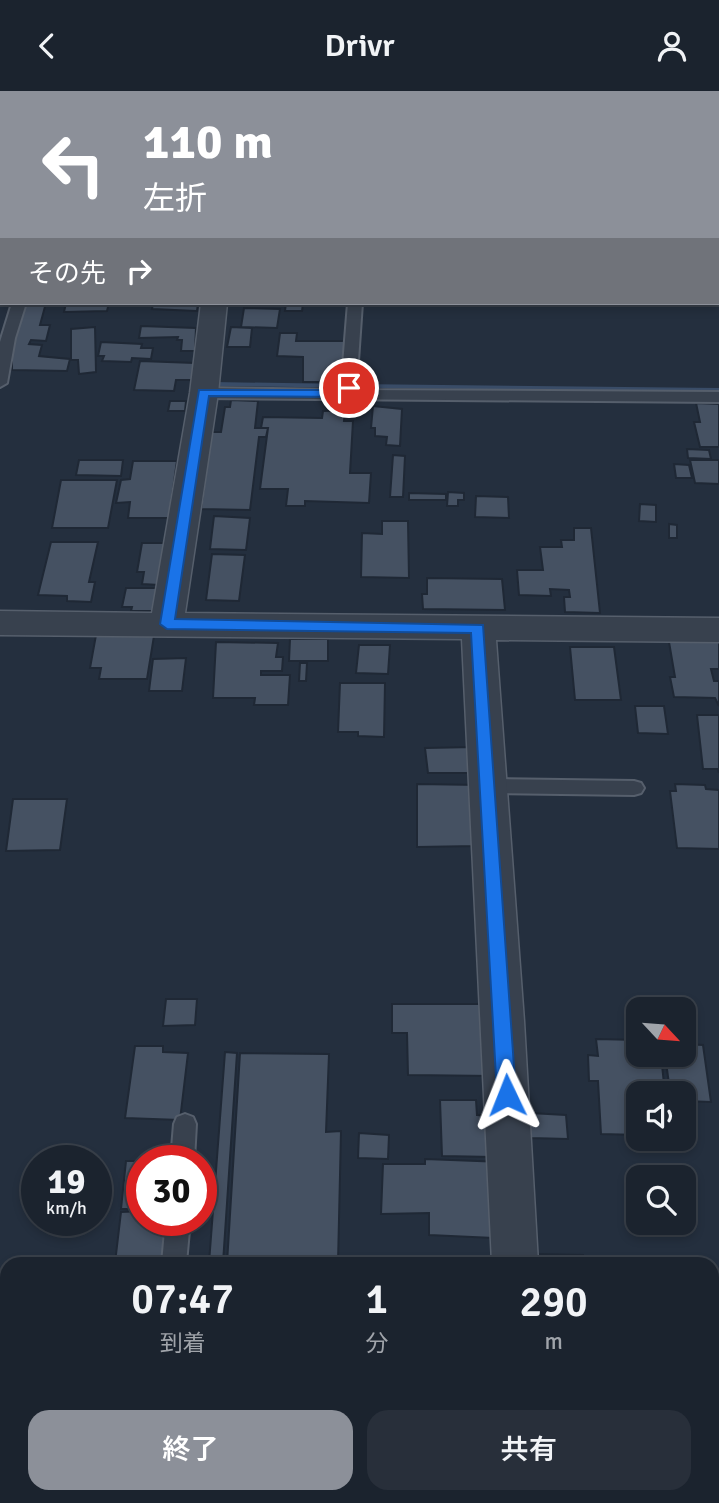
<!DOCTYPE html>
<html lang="ja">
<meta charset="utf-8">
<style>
:root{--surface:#1b232e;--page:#282f3a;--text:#f1f3f6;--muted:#a0a4aa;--line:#39404a;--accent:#8c9099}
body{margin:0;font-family:Signika,"Noto Sans JP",sans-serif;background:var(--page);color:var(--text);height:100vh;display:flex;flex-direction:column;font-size:26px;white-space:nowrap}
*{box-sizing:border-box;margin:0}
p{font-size:23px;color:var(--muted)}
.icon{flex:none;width:38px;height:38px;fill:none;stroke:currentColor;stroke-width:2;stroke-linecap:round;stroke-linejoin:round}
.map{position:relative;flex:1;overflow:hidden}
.side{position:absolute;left:0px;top:1166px;width:719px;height:247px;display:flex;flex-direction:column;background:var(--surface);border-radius:21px 21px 0 0;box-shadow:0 4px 10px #0003,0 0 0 2px var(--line)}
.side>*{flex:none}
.banner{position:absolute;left:0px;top:0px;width:719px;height:214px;box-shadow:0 4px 10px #0003,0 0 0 2px var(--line);background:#8c9099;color:#fff;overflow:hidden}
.needle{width:46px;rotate:116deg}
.buttons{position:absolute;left:626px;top:906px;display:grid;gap:14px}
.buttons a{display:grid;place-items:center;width:70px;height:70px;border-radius:14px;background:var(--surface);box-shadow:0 4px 10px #0003,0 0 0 2px var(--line);font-size:35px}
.speed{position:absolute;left:21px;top:1054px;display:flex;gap:14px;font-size:35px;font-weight:700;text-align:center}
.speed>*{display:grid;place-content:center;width:91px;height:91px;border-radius:50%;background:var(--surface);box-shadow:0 4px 10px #0003,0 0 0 2px var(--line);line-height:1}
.speed small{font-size:18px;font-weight:400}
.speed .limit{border:10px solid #d22;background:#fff;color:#111}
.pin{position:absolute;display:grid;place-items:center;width:60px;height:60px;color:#fff;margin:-30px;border:4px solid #fff;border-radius:50%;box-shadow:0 2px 7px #0007}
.me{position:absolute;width:77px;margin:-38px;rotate:358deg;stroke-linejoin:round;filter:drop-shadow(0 0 5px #0008)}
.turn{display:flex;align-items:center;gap:24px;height:147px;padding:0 28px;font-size:32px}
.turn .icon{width:91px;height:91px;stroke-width:2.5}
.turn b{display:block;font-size:49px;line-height:60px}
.then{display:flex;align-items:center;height:66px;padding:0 28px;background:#0003;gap:14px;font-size:26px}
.eta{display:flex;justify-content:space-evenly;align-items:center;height:119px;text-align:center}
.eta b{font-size:42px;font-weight:600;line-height:49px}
.action{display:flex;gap:14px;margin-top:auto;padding:14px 28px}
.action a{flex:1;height:80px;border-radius:21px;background:var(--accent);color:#fff;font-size:28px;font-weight:600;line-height:80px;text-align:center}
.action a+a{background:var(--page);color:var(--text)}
header{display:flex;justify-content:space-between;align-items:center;height:91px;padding:0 28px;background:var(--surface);font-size:32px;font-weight:600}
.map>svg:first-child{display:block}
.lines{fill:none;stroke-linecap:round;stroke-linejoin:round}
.stream{fill:#394c67;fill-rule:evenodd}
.building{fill:#455162;stroke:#1f2835;stroke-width:2}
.lane-casing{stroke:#565f6c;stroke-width:4}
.street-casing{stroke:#565f6c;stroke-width:3}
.lane{fill:#38414e;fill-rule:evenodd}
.street{fill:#38414e;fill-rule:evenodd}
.route{fill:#1a73e8;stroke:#114b97;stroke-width:2}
</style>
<header><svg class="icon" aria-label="back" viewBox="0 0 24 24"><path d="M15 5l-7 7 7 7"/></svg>Drivr<svg class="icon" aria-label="person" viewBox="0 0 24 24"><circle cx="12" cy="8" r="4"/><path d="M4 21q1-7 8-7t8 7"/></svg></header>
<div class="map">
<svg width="719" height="1412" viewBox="0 0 719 1412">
<rect width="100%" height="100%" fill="#242f3e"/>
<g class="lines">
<path class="stream" d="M213 291 345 293 348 294 352 293 719 297V301L216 295 212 293Z"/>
</g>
<path class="building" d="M26 212H46L40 234H50L46 250 31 249 29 253 42 254 39 265 70 268 67 280 12 279V256Z
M66 212H109L107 220 64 221Z
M153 212H198L197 220 152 218Z
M286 212H303L302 220H285Z
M244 217 280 218 277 237 241 236Z
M141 235 196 237 195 260H181L182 249H177L178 246 139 247Z
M95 236 96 281 79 283 78 269H71V238Z
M231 236 252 237 250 256H227Z
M280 242H297L296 250H346L347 291H303V266L277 265Z
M101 251 142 253 141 257H153L151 268 132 267 131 271 102 270 104 265H98Z
M140 270 195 272 193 289H176L174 300 134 299Z
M231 309 258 310 255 337H268L266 346H259L250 419 201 418 211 341H221L225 316H230Z
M170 310H186L185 320H168Z
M696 312 719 313V356H700L694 331H700Z
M373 315 402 318 400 355 386 354 387 346 375 345V337H371Z
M345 319 344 330H353L350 382H371L369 412 305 410V415H286L288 398H260L268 337H261L263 326 322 327 323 320Z
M687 358 709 359 711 368 688 367Z
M393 364 405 365 403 406H390Z
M79 369H123L121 385 76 384Z
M690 369H719V393L695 392Z
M133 370H177L169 427H128L130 411 116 412 121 389 130 388Z
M674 373 689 374 692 387H676Z
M61 389H117L108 437H52Z
M448 401 464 402V409H458V415H447Z
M409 402 446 403V409H409Z
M476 405 508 406 509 427 475 426Z
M640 413 656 414V431L639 430Z
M214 425 250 427 246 459 210 458Z
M382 430H408L409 487 361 486 362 442 382 443Z
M669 433 677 434V447H669Z
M574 437H591L600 522 565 521 564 506H570L569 499 550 498 551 505 519 504 517 479H543L540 456H562L561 449H574Z
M51 451H98L89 491H95L91 511 67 510V505L38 504Z
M142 452H166L159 494 142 493 144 481H137Z
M212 463 245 464 239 510 206 509Z
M427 487 502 488 505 519 423 518 422 503H427Z
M126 497H159L155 520H131L132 516H122Z
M96 544 154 545 147 588H99L101 577H90Z
M290 548H328V570H289Z
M216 551 278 552 276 566H283L282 580H261V584H290L288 614H254L255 607H213Z
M669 551H719V578H711L714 590H719V615L715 607 674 606 670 586H675Z
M359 554H390L388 583 356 582Z
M570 556H614L621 609H575Z
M186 567 182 600H149L153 568Z
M300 572H307L306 590H299Z
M340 592H385L384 646 358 645V641H338Z
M635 615H664L668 643 638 642Z
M697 624H719V682L718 678H703Z
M474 656 477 682H428L425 657Z
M417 693 480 694 477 755 417 756Z
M675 693 705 694 706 698 719 699V758L677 757 670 700H676Z
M13 708H67L60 759 6 760Z
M166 908H197L195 934 163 935Z
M392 913H489L493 985 408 984 407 942H392Z
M596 948 639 949V964H661L665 1003H639V1044L601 1043 598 990H589L588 964 598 965Z
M684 953 703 954 711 1011 684 1010V1003H677L676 993H669L665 964H684Z
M135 955H163V961L188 962 180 1029 125 1027Z
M225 961 237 962 223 1172H209Z
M240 962 329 963 326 1041 341 1040 338 1172H227Z
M440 1009H476L477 1024 493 1025V1066L442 1065Z
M530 1022 566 1024 568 1048 530 1047Z
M359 1042 389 1044 388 1068 358 1067Z
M425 1068 503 1071 494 1147 429 1144V1122L381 1123 383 1073H425Z
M126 1070H142V1118H121Z
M142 1120V1129H166L162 1172H115L121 1121Z
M535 1163 583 1164 584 1172H535Z
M642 1165 681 1167 682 1172H643Z
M268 1405H358V1412H268Z
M612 1405H674V1412H612Z"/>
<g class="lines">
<g class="lane-casing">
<path id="lane" d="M67 0H79L66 2Z
M445 0H467L468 2H446Z
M0 41H2V49H0Z
M718 65H719V74L718 73Z
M718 156H719V164H718Z
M0 165H2V173H0Z
M12 212H26L15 247 7 292 0 296V251Z
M348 212H362L356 299 719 301V311L204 307 197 302 204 297 341 299Z
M488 688 634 690 641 692 644 697 641 702 634 704 488 702 481 700 478 695 481 690Z
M185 1023 193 1026 196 1033 194 1069H171L174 1033 177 1026Z
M166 1129H190L186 1172H162Z"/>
</g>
<g class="street-casing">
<path id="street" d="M222 0H244L221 2Z
M201 212H227L218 302 185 522 719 527V551L496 549 524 930 538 1172H492L462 548 0 544V520L152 522 190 302Z
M0 1290H7V1340H0Z
M712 1305H719V1355H712Z
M499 1405H549L550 1412H498Z"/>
</g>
<use href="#lane" class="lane"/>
<use href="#street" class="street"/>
</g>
<path class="route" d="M349 294 355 297 353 305 348 306 209 305 175 528 483 534 516 1004 513 1010 507 1012 500 1010 497 1004 471 542 167 538 160 533 199 299H342Z"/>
</svg>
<div class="buttons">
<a><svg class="needle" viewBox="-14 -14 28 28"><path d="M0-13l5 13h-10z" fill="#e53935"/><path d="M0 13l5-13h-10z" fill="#a0a4aa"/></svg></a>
<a><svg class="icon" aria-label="sound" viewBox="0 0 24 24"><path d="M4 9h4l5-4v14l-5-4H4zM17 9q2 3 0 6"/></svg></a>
<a><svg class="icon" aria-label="search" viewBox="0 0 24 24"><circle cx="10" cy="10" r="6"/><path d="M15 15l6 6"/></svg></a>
</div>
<div class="speed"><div>19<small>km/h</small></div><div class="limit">30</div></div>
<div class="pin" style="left:349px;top:297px;background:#d93025"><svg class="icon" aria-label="arrive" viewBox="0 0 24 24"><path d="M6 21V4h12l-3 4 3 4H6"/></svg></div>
<svg class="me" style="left:507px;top:1004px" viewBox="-20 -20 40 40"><path d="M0-17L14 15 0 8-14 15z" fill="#1a73e8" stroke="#fff" stroke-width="4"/></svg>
<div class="banner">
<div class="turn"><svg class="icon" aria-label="left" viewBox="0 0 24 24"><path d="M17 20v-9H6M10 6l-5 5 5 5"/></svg><div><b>110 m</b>左折</div></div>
<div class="then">その先<svg class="icon" aria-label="right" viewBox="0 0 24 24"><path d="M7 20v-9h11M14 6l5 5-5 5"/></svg></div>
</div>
<section class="side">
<div class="eta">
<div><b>07:47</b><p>到着</p></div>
<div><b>1</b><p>分</p></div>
<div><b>290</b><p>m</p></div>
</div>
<div class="action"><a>終了</a><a>共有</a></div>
</section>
</div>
